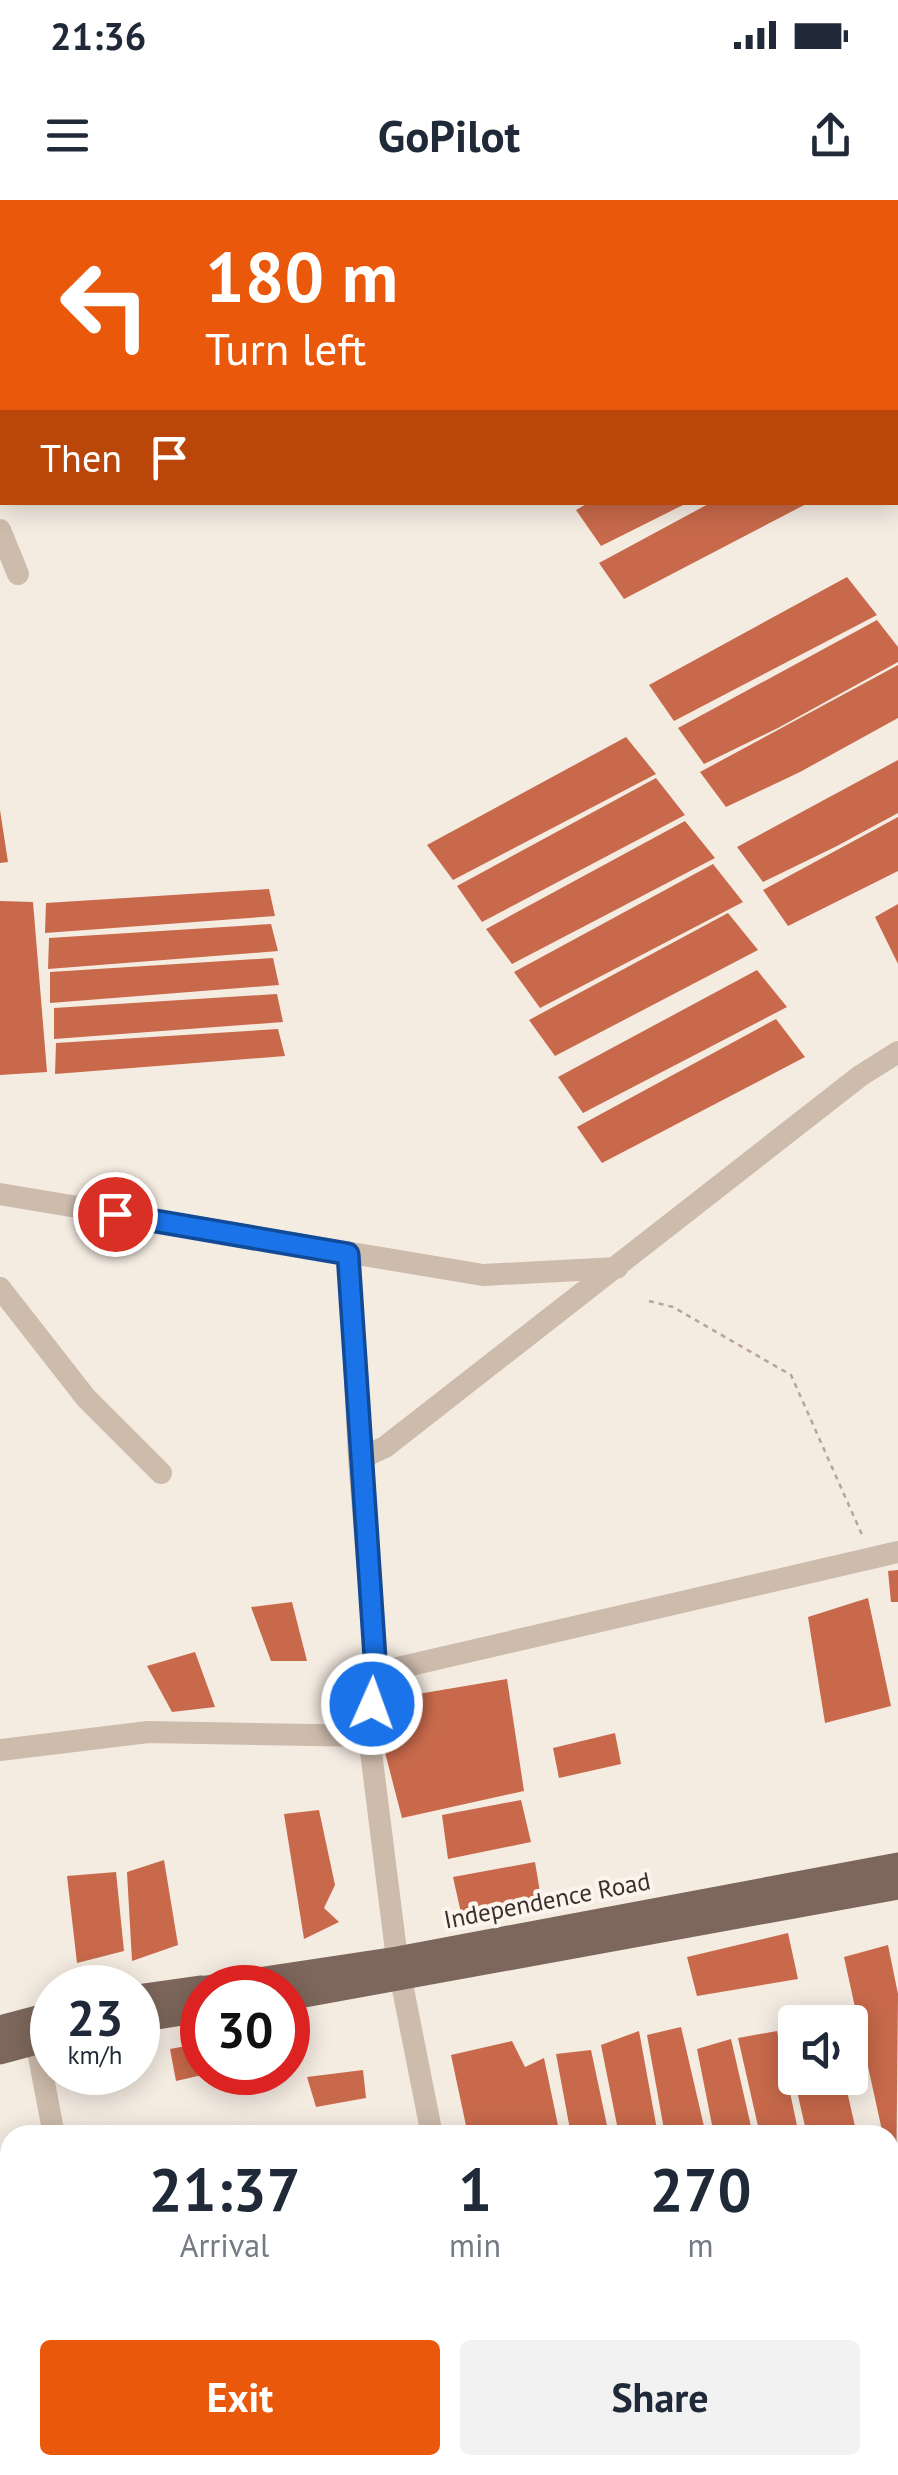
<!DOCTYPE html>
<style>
:root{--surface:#fff;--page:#f2f2f3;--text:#1f2937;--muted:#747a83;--accent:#ea580c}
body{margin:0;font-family:"PT Sans",sans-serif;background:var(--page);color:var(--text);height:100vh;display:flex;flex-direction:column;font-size:38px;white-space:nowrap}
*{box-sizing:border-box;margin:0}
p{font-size:32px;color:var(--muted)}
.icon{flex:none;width:55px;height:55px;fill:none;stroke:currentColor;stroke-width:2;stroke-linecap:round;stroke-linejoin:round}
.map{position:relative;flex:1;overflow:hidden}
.sheet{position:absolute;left:0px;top:1925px;width:900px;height:350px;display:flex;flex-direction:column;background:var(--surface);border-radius:30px 30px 0 0;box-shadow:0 5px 25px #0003}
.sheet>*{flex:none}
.guide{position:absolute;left:0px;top:0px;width:900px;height:305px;box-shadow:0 5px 25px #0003;background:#ea580c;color:#fff;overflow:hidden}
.fabs{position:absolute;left:778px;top:1805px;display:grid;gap:20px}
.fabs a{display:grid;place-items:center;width:90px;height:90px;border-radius:10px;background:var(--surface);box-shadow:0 5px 25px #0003;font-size:50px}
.speed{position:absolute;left:30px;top:1765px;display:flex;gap:20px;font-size:50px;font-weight:700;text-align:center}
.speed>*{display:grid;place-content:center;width:130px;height:130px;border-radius:50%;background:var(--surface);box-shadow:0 5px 25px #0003;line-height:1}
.speed small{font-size:25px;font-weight:400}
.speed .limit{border:15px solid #d22;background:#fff;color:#111}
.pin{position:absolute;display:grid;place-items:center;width:85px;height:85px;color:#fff;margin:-42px;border:5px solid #fff;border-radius:50%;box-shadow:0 2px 10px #0007}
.me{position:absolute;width:110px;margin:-55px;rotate:2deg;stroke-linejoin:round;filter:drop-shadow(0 0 8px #0008)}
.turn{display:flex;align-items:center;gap:35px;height:210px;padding:0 40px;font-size:45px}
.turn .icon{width:130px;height:130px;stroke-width:2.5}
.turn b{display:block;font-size:70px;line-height:85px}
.then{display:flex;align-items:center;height:95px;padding:0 40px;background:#0003;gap:20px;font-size:38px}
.eta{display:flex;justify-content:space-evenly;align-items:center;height:170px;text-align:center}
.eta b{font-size:60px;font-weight:700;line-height:70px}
.primary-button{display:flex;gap:20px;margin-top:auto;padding:20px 40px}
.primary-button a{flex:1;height:115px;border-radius:10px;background:var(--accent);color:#fff;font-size:40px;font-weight:700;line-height:115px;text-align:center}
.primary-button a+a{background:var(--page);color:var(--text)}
.status{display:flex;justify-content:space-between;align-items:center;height:70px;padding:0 50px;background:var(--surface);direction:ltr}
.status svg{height:28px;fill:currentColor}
header{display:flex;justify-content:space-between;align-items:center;height:130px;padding:0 40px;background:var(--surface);font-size:45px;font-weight:700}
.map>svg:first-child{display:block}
.building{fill:#c8694b}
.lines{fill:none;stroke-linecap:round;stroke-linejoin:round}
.path{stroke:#b9a596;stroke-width:2.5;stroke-dasharray:5 5;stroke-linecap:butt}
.minor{stroke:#cdbbac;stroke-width:22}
.major{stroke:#7d675c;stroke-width:25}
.route-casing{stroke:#114b97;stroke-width:25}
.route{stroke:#1a73e8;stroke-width:18}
.labels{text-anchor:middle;stroke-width:8;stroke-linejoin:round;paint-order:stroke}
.street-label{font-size:25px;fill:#3b302b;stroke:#fbf5ee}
</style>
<div class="status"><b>21:36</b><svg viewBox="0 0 49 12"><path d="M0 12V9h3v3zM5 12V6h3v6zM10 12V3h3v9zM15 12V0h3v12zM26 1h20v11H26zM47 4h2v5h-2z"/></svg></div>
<header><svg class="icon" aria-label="menu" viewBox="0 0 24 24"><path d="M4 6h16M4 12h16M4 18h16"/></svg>GoPilot<svg class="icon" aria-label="share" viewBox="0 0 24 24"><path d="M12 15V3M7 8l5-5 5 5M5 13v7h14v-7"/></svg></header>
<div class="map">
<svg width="898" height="2275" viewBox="0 0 898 2275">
<rect width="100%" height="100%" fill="#f4ebe1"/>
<path class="building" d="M590 302H689L601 346 576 310Z
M712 302H810L624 399 599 363Z
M847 377 877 415 674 521 649 485Z
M877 420 898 447V462L778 528 704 564 678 528Z
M898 465V518L800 572 726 607 700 572Z
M626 537 656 574 453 680 427 645Z
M898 560V613L837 646 763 682 737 647Z
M656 578 685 615 482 722 457 686Z
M0 610 8 662 0 663Z
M898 617V671L788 726 763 690Z
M685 621 715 658 512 764 486 729Z
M713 664 743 702 540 808 514 772Z
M269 689 275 716 45 733 46 703Z
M0 701 33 702 47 872 0 875Z
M898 704V764L875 717Z
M728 713 758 750 555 856 529 820Z
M271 724 278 751 48 769 49 738Z
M273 758 279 785 50 803V772Z
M757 770 787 807 583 913 558 877Z
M277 794 283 822 54 839V808Z
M776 819 805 857 602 963 577 927Z
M278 829 285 856 55 874 56 843Z
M898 1370V1402H891L888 1371Z
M868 1398 891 1506 825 1523 808 1417Z
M292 1402 307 1461H271L251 1407Z
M195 1452 215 1507 172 1512 147 1466Z
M507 1479 524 1591 402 1618 382 1541 394 1498Z
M615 1533 621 1564 559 1578 553 1548Z
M521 1600 531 1642 448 1659 442 1615Z
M319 1610 335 1685 324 1708 339 1722 304 1739 284 1614Z
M164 1660 178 1745 132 1761 127 1672Z
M535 1662 542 1704 463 1722 453 1677Z
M116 1672 124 1751 77 1763 67 1676Z
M788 1733 798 1779 697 1796 687 1757Z
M888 1745 898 1794 896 1997 890 1935H883L844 1757Z
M681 1827 706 1935H665L647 1835Z
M795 1828V1873H793L784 1830Z
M639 1831 658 1935H619L601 1845Z
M777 1831 799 1935H760L738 1838Z
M731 1839 753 1935H714L697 1849Z
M512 1841 525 1867 544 1858 560 1935H468L451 1855Z
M202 1843V1875L176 1881 170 1849Z
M591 1850 609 1935H571L556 1854Z
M363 1870 366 1898 316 1907 307 1877Z
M794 1878H844L857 1935H807Z
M0 2091 10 2094 5 2210 0 2209Z"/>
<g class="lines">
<path class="path" d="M649 1101 673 1107 791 1175 863 1337"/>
<path class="minor" d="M133 0 134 2
M741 0 743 2
M333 2 337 0
M615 2 619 0
M898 253V254
M0 330 18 374
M0 994 483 1075 617 1068
M349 1054 359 1259
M0 1088 86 1198 161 1273
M376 1473 898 1352
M0 1550 148 1532 369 1536
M33 1825 54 1935
M432 1935 397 1759 369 1536 376 1473 359 1259 385 1247 860 876 898 852
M500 2265 502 2275
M68 2275V2265
M261 2275 286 2265"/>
<path class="major" d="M206 1788 397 1759 898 1665
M138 1797 202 1788
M288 1798 898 1687
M138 1820 202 1810
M0 1828 52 1814
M0 1852 52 1838"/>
</g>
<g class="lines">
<g class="route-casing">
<path id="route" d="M115 1014 348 1054 376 1473 372 1504"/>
</g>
<use href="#route" class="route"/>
</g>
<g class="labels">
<g class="street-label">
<text transform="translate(547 1700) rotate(-11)" y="9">Independence Road</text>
</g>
</g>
</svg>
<div class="fabs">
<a><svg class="icon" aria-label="sound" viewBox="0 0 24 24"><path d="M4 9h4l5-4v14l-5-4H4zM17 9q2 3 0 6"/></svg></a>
</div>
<div class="speed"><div>23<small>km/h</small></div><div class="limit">30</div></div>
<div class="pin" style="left:115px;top:1014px;background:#d93025"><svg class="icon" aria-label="arrive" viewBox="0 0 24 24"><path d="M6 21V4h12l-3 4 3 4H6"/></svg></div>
<svg class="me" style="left:372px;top:1504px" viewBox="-20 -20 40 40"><circle r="17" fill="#1a73e8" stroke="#fff" stroke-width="3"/><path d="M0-11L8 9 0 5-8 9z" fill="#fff"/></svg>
<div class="guide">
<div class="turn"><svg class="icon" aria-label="left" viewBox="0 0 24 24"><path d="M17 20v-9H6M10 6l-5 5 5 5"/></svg><div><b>180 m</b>Turn left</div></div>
<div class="then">Then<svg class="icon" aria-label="arrive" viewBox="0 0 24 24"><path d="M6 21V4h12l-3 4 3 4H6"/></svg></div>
</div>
<section class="sheet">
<div class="eta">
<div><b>21:37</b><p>Arrival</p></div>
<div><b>1</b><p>min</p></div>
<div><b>270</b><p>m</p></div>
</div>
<div class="primary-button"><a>Exit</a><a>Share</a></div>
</section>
</div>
